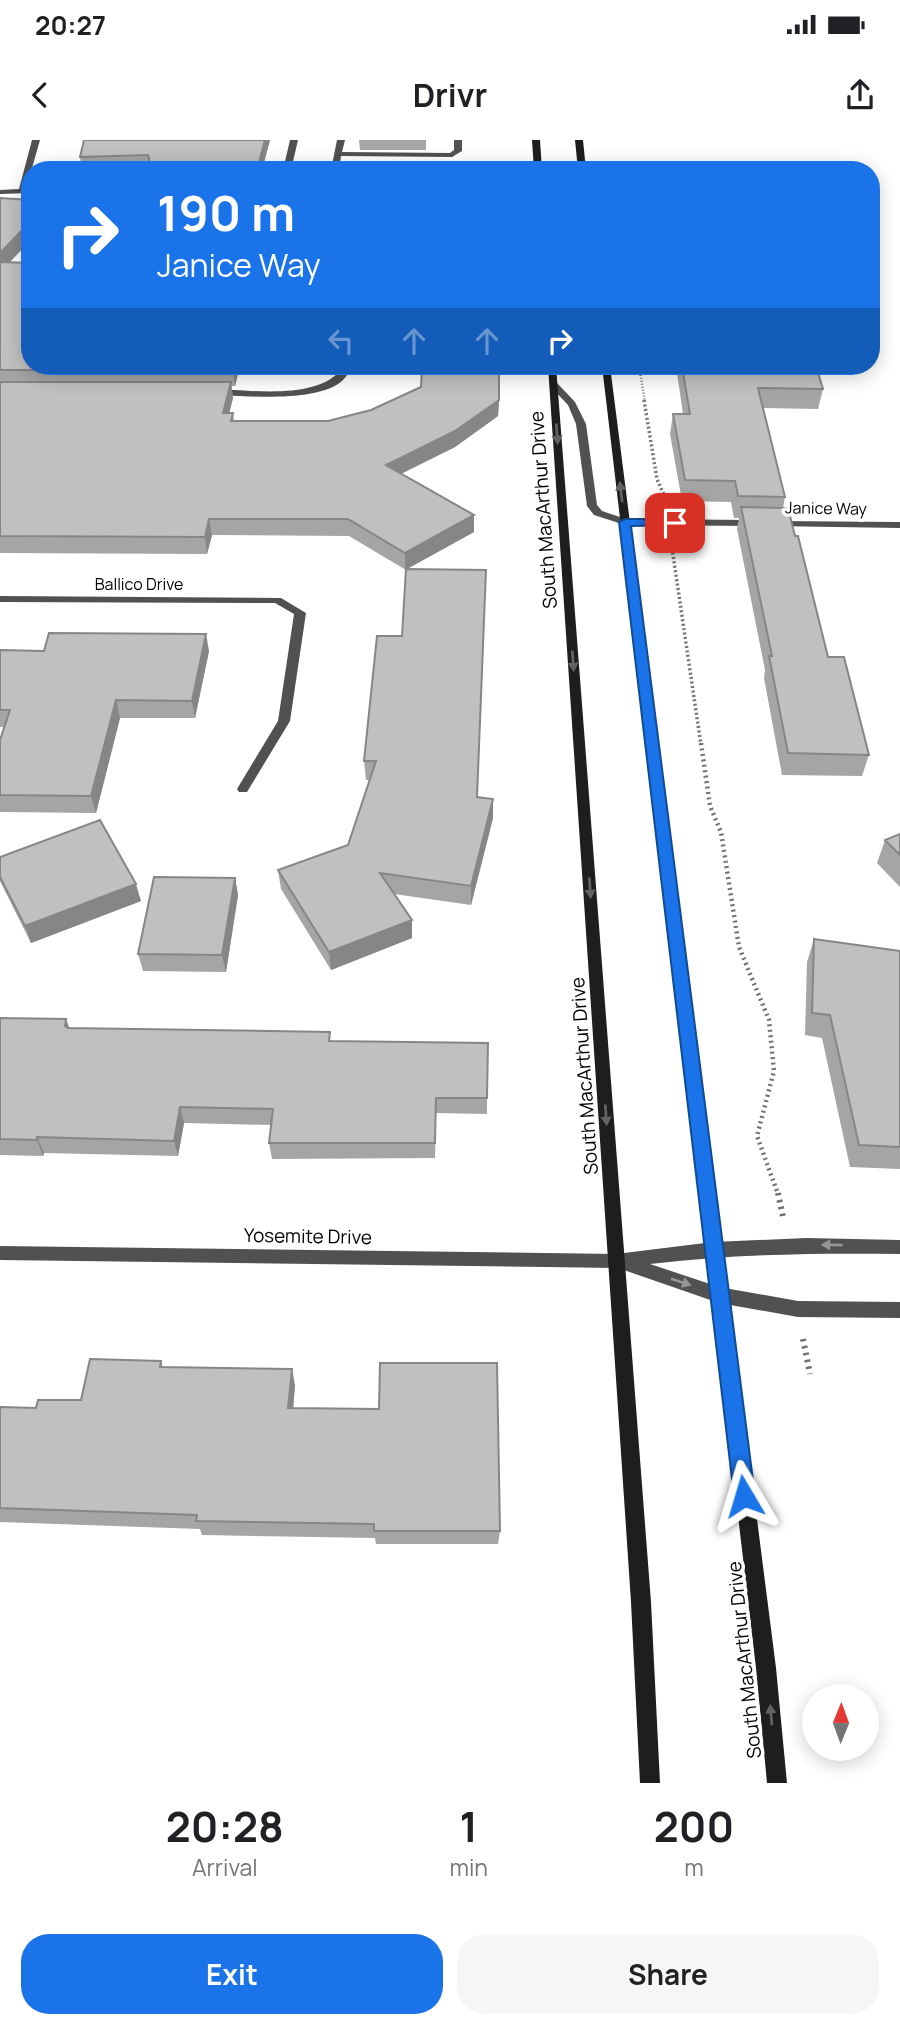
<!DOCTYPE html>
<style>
:root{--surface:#fff;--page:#f6f6f6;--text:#202124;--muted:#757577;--accent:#1a73e8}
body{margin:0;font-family:Manrope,sans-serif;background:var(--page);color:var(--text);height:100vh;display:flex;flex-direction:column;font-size:26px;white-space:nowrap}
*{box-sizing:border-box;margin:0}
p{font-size:23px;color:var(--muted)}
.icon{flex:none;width:38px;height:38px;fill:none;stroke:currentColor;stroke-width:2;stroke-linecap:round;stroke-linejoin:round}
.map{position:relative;height:1643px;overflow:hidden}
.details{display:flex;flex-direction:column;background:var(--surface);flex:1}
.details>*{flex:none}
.guide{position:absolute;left:21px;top:21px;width:859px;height:214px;border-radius:28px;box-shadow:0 4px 18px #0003;background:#1a73e8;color:#fff;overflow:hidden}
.needle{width:46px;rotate:1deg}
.tools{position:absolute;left:802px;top:1544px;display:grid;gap:14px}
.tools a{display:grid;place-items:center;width:77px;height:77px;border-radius:50%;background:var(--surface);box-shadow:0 4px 18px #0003;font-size:35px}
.pin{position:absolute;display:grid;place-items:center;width:60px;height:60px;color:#fff;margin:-30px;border-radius:14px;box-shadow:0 4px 10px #0006}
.me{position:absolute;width:77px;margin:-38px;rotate:353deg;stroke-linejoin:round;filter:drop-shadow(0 0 5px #0008)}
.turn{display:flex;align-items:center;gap:24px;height:147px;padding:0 21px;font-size:32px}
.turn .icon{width:91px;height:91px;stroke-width:2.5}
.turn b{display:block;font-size:49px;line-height:60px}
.lanes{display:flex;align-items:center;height:66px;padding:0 21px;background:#0003;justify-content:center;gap:35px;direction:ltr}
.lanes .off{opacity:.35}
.eta{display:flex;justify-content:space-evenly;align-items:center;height:119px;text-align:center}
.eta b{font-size:42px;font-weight:700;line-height:49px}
.cta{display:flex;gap:14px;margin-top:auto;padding:14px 21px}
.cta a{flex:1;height:80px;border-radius:28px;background:var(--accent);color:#fff;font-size:28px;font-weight:700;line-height:80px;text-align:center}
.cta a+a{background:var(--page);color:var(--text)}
.status{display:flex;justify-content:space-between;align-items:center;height:49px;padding:0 35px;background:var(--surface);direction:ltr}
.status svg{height:19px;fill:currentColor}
header{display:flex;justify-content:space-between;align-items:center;height:91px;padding:0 21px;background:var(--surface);font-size:32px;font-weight:700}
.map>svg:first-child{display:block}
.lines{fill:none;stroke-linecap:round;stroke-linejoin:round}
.path-far3{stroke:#737373;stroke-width:2.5;stroke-dasharray:1 2;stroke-linecap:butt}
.path-far2{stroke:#737373;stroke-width:3.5;stroke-dasharray:2 2.5;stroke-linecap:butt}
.path-far1{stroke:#737373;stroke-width:4.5;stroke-dasharray:2 3.5;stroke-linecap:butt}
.path{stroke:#737373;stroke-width:6;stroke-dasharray:2.5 4.5;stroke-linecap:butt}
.service{fill:#515151;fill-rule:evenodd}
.minor{fill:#515151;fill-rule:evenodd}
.secondary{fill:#1e1e1e;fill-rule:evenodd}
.wall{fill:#a5a5a5}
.shaded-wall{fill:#868686}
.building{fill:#c0c0c0;stroke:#868686;stroke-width:2}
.oneway{fill:#626262}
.oneway2{fill:#979797}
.route{fill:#1a73e8;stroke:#114b97;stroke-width:2}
.labels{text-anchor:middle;stroke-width:7;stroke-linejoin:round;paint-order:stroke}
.far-street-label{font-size:16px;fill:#000;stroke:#fff}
.street-label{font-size:19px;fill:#000;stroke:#fff}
</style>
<div class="status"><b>20:27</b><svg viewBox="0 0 49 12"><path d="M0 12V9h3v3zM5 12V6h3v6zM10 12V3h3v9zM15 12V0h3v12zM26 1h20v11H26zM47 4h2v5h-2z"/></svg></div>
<header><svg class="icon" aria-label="back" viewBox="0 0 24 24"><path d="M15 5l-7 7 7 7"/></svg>Drivr<svg class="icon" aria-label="share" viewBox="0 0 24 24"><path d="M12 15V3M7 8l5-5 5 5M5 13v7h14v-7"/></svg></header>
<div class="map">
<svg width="900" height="1643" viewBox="0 0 900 1643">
<rect width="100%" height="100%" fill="#fff"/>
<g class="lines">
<path class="path-far3" d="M639 226 645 262"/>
<path class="path-far2" d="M644 260 657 339 664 355
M672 408 701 605"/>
<path class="path-far1" d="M701 603 710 666 721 692 739 807 769 880 774 931 757 996 778 1054"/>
<path class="path" d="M778 1053 783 1077
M803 1199 810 1234"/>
<path class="service" d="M337 0H345L342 12 450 13 454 10V0H462V11L452 17 341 16 339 30H331Z"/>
<path class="minor" d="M32 0H40L26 49H30V53L0 54V50L19 49Z
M290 0H298L291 30H283Z
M344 226H352C350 230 347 236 343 240 319 263 247 256 215 255L210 252 215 249C252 250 321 261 344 226Z
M551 243H557L575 262 586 284 597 365 602 371 626 379 755 380 760 383 755 386 625 385 594 375 587 366 576 284 568 265 551 247Z
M775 381 900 382V388L771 386V382Z
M0 456 281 458 306 473 290 581 247 652H239L237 649 278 581 294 474 275 463 0 462Z
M806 1098 900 1100V1114C816 1113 734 1114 650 1124L719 1147 798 1161 900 1162V1178L798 1177 719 1163 618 1128 0 1120V1106L616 1114 713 1102Z"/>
<path class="secondary" d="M532 0H540L542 30H534Z
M575 0H583L586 30H578Z
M548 226H556L651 1462 660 1643H640L631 1462Z
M602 226H610L776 1528 787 1643H767L756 1528Z"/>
</g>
<path class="wall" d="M84 0H270L262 30H82L80 17Z
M359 0H426V10H360Z
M0 58 30 101 10 122 240 226 235 246H231L233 258 229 273H233L234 281H328L499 260 498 276 455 307 401 334 474 392 407 429 477 657 493 678 471 765 394 754 412 798 331 830 281 749 278 730 348 705 370 640H366L364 621 402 496 406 430 349 396 212 395 207 414 0 413Z
M676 226H816L823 249 818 269 763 268 785 357 783 368 795 396 828 517 869 615 862 636 782 635 764 538 765 530 737 389 739 378H734L731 362 682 361 670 294 673 274H683Z
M0 510 209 511 195 578H120L96 673 0 672V600L4 587H0Z
M900 694V747L877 723 885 700Z
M0 717 141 761 31 803 0 741Z
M235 738 238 755 226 832 143 831 138 814Z
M814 799 900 811V1029L850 1027 822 898 805 895 807 822Z
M0 878 70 888 331 901 487 958V974L436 973 435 1018 272 1019 269 1003 272 985 184 983 178 1016 44 1013 43 1016 0 1015Z
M161 1221 163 1227 295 1245 293 1268 500 1391 498 1404H376L375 1398 202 1395 200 1389 0 1382V1267L36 1268 81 1260Z"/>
<path class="shaded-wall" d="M265 0H270L262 30H257Z
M30 82V101L0 132V113Z
M234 226H240L235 246 233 230Z
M231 242 233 258 225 290 223 273Z
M499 260 498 276 455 307 386 341V325Z
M474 375V392L405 430V413Z
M209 379 212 395 207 414 205 397Z
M206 494 209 511 195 578 192 561Z
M116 560 120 578 96 673 91 656Z
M493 659V678L471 765V746Z
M235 738 238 755 226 832 222 815Z
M136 744 141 761 31 803 25 786Z
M412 780V798L331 830 329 812Z
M66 879 72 895 65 886Z
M180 967 184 983 178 1016 174 1001Z
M37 997 44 1013 43 1016 37 1000Z
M292 1229 295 1245 292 1284 288 1268Z"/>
<path class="building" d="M84 0H265L257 30H152L148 15 80 17Z
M0 58 30 60V82L0 113Z
M0 122 30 123V226H234L233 230H0Z
M422 226H499V260L455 291 386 325 474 375 405 413 348 379H209L205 397 0 396V242H231L223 273H233L231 281H328L371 270 421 247Z
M682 226H816L823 249 758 248 785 357 738 356 735 341 685 340 673 274H690Z
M741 367 788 368 795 396H798L828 517H844L869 615 788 613 769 516H772Z
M406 429 486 430 477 657 493 659 471 746 380 733 412 780 329 812 278 730 348 705 376 621H364L377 496H402Z
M49 493 206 494 192 561 116 560 91 656 0 655V600L10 570H0V510L44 511Z
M100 680 136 744 25 786 0 737V717Z
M900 694V715L885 700Z
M154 737 235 738 222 815 138 814Z
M814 799 900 811V1007L859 1005 830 875 812 873Z
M0 878 66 879 65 886 68 888 330 892 329 901 488 903 487 958H436L435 1003H269L273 969 180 967 174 1001 37 997V1000L0 999Z
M90 1219 161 1221 160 1227 292 1229 288 1268 379 1269 380 1223H497L500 1391H374V1384L196 1381 197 1375 0 1368V1267L36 1268 38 1260H81Z"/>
<defs><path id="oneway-solid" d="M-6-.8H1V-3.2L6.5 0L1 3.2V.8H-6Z" transform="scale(1.75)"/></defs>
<g class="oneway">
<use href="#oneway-solid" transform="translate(557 294) rotate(86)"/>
<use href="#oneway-solid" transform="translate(621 352) rotate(-97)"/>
<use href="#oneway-solid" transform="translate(573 521) rotate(86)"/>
<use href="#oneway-solid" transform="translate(590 748) rotate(86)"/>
<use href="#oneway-solid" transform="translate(606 975) rotate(86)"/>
<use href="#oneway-solid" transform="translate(771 1575) rotate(-95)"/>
</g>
<g class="oneway2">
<use href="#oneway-solid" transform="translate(832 1105) rotate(-179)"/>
<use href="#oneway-solid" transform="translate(681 1142) rotate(18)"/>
</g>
<path class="route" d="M675 379 679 380V385L631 386 755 1356 752 1363 744 1366 737 1363 734 1356 619 382 625 379Z"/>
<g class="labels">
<g class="far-street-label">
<text transform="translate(826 368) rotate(1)" y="6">Janice Way</text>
<text x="139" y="450">Ballico Drive</text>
</g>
<g class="street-label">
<text transform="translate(543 370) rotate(-94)" y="7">South MacArthur Drive</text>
<text transform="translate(584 936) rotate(-94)" y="7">South MacArthur Drive</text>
<text transform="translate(308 1096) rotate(1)" y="7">Yosemite Drive</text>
<text transform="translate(744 1520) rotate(-96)" y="7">South MacArthur Drive</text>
</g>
</g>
</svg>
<div class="tools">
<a><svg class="needle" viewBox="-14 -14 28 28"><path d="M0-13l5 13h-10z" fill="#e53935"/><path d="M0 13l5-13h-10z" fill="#757577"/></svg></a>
</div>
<div class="pin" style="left:675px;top:383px;background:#d93025"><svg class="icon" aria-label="arrive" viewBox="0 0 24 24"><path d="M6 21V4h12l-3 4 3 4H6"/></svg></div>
<svg class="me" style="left:744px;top:1356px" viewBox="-20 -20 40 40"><path d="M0-17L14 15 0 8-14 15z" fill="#1a73e8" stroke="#fff" stroke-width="4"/></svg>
<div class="guide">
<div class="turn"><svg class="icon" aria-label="right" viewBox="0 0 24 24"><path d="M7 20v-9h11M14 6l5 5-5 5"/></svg><div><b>190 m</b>Janice Way</div></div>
<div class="lanes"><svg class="icon off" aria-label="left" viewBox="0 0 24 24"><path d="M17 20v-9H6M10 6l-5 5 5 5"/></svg><svg class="icon off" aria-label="ahead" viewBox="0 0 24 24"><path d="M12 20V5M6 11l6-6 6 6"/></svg><svg class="icon off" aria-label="ahead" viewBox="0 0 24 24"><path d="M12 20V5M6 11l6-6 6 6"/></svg><svg class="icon" aria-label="right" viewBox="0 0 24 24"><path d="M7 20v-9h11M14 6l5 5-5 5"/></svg></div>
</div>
</div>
<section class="details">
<div class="eta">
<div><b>20:28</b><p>Arrival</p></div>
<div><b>1</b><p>min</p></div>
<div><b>200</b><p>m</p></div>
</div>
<div class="cta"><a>Exit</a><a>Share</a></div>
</section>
